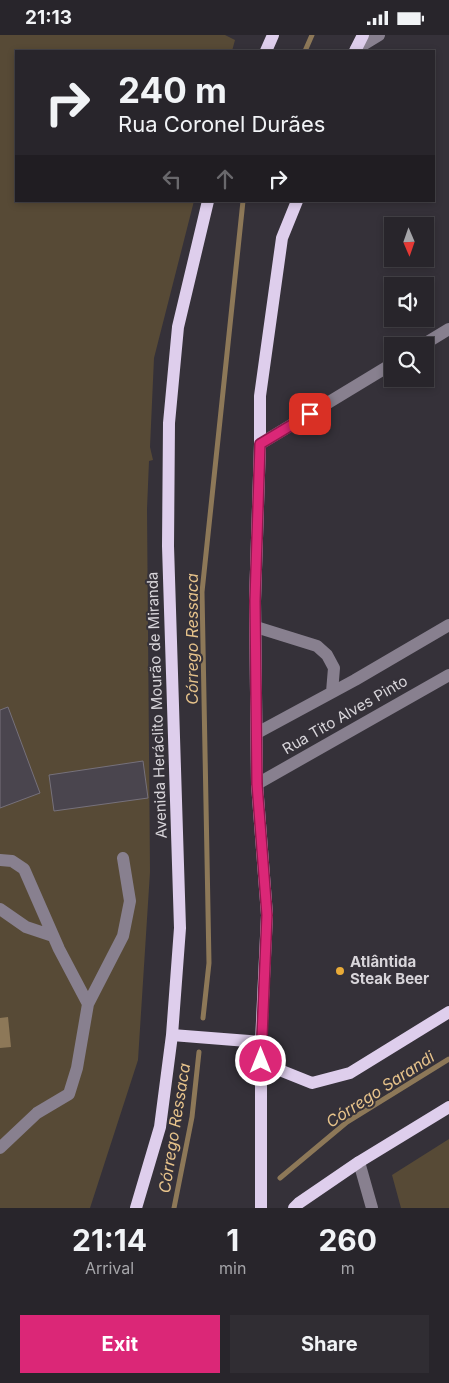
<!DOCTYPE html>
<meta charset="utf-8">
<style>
:root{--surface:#28252b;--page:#302d33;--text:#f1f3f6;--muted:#a5a5a9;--line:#444247;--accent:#db2777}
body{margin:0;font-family:Inter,sans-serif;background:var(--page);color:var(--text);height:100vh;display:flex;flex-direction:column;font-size:19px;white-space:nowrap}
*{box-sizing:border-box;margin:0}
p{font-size:16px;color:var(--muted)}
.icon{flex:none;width:28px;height:28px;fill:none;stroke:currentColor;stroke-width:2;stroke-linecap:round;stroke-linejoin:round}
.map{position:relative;height:1173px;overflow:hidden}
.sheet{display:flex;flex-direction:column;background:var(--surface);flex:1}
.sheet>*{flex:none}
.hud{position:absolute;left:15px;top:15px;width:420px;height:152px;border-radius:0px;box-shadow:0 2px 8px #0003,0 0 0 1px var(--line);background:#28252b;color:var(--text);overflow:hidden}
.needle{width:32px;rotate:178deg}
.fabs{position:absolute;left:384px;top:182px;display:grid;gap:10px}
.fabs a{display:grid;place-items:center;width:50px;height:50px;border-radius:0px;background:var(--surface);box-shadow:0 2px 8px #0003,0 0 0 1px var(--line);font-size:25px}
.pin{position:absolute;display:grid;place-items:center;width:42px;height:42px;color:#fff;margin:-21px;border-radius:10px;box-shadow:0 2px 8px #0006}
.me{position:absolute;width:55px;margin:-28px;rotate:0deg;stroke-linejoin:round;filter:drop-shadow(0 0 4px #0008)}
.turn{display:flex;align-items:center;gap:18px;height:105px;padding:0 20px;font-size:22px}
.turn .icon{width:65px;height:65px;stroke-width:2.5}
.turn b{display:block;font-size:35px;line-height:42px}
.lanes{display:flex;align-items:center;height:48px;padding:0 20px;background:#0003;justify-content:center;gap:25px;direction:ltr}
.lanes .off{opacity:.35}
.eta{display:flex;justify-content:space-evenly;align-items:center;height:85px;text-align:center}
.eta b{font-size:30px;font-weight:700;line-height:35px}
.cta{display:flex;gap:10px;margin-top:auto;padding:10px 20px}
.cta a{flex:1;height:58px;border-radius:0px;background:var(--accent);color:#fff;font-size:20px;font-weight:700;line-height:58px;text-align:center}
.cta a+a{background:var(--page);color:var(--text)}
.status{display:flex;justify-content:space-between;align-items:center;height:35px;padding:0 25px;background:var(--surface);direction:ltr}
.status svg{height:14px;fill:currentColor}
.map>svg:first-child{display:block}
.green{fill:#574a36}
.water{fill:#8d7858}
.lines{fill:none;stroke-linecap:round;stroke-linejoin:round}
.stream{stroke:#8d7858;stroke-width:5}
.building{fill:#4a454e;stroke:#76717b}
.minor{stroke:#88808f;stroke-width:12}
.major{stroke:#deceec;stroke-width:12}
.route-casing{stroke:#8e194d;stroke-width:12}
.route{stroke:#db2777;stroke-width:9}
.poi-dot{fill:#e9ab38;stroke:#353139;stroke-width:2}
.labels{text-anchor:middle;stroke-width:4;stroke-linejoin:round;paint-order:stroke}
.street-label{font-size:15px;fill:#d8d5da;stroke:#353139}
.poi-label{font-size:15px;font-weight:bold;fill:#d8d5da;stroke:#353139;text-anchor:start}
.water-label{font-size:16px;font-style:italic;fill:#e7c38b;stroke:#353139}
</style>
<div class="status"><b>21:13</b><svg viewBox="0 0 49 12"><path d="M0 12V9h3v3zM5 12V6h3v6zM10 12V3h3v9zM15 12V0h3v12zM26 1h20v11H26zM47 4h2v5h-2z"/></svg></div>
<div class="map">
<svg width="449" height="1173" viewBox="0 0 449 1173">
<rect width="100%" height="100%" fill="#353139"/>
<path class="green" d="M0 0H225L235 5 232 16H16V166H194L154 323 150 412 153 425 149 426 147 474 150 837 138 1025 90 1173H0Z
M449 1104V1173H401L392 1140Z"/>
<path class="water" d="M8 982 11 1012 0 1013V983Z"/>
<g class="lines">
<path class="stream" d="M305 16 312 0
M203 983 209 928 202 557 243 166
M280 1143 347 1087 449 1024
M174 1173 192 1082 199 1017"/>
</g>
<path class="building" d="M8 672 40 758 0 773V675Z
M143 726 148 763 54 776 49 740Z"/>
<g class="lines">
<path class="minor" d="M356 14 379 0
M421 311 449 294
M260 409 392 329
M256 592 317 611 327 620 334 633 332 657
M257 698 355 645 449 590
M257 749 449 640
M0 825 12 826 24 834 59 914 88 969
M0 874 26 892 53 901
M0 1113 37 1078 69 1059 77 1033 88 969 123 901 130 866 123 823
M359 1127 372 1173"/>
<path class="major" d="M266 16 273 0
M355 16 363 0
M172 1000 261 1007
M261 1007 277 1034 312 1048 350 1038 449 977
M136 1173 160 1092 172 1000 180 893 168 511 169 388 178 292 208 166
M261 1173V1007L267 880 257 749 255 566 260 409V361L282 203 297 166
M294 1173 299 1168 359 1127 449 1072"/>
</g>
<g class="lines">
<g class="route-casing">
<path id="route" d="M261 1026 267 880 257 749 255 566 260 409 310 379"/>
</g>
<use href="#route" class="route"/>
</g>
<circle class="poi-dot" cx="340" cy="936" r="5"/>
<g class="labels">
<g class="street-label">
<text transform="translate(157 670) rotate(-92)" y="5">Avenida Heráclito Mourão de Miranda</text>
<text transform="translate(345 680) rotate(-30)" y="5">Rua Tito Alves Pinto</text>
</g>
<g class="poi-label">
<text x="350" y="932">Atlântida<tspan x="350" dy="17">Steak Beer</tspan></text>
</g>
<g class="water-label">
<text transform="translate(192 604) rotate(-90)" y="6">Córrego Ressaca</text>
<text transform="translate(380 1054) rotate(-33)" y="6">Córrego Sarandi</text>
<text transform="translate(174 1093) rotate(-81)" y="6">Córrego Ressaca</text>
</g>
</g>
</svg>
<div class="fabs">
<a><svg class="needle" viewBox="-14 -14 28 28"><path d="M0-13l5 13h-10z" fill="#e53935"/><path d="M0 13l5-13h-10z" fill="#a5a5a9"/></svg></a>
<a><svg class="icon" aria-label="sound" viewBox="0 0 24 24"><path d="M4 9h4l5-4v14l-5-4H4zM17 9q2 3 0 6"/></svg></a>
<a><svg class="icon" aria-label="search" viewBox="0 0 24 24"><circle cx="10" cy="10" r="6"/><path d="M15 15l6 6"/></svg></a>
</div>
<div class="pin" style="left:310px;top:379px;background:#d93025"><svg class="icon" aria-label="arrive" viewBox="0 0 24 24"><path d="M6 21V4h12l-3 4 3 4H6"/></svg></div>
<svg class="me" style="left:261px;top:1026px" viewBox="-20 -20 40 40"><circle r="17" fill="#db2777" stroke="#fff" stroke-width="3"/><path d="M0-11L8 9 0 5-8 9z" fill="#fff"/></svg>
<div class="hud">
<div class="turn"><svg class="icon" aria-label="right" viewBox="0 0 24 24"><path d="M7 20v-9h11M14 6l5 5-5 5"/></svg><div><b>240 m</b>Rua Coronel Durães</div></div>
<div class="lanes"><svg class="icon off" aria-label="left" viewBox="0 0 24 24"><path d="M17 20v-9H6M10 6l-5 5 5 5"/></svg><svg class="icon off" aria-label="ahead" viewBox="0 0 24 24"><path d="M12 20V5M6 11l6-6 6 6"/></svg><svg class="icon" aria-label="right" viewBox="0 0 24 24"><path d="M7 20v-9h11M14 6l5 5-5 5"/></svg></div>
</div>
</div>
<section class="sheet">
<div class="eta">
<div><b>21:14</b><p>Arrival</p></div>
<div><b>1</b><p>min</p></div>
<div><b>260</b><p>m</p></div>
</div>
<div class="cta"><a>Exit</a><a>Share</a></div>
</section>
